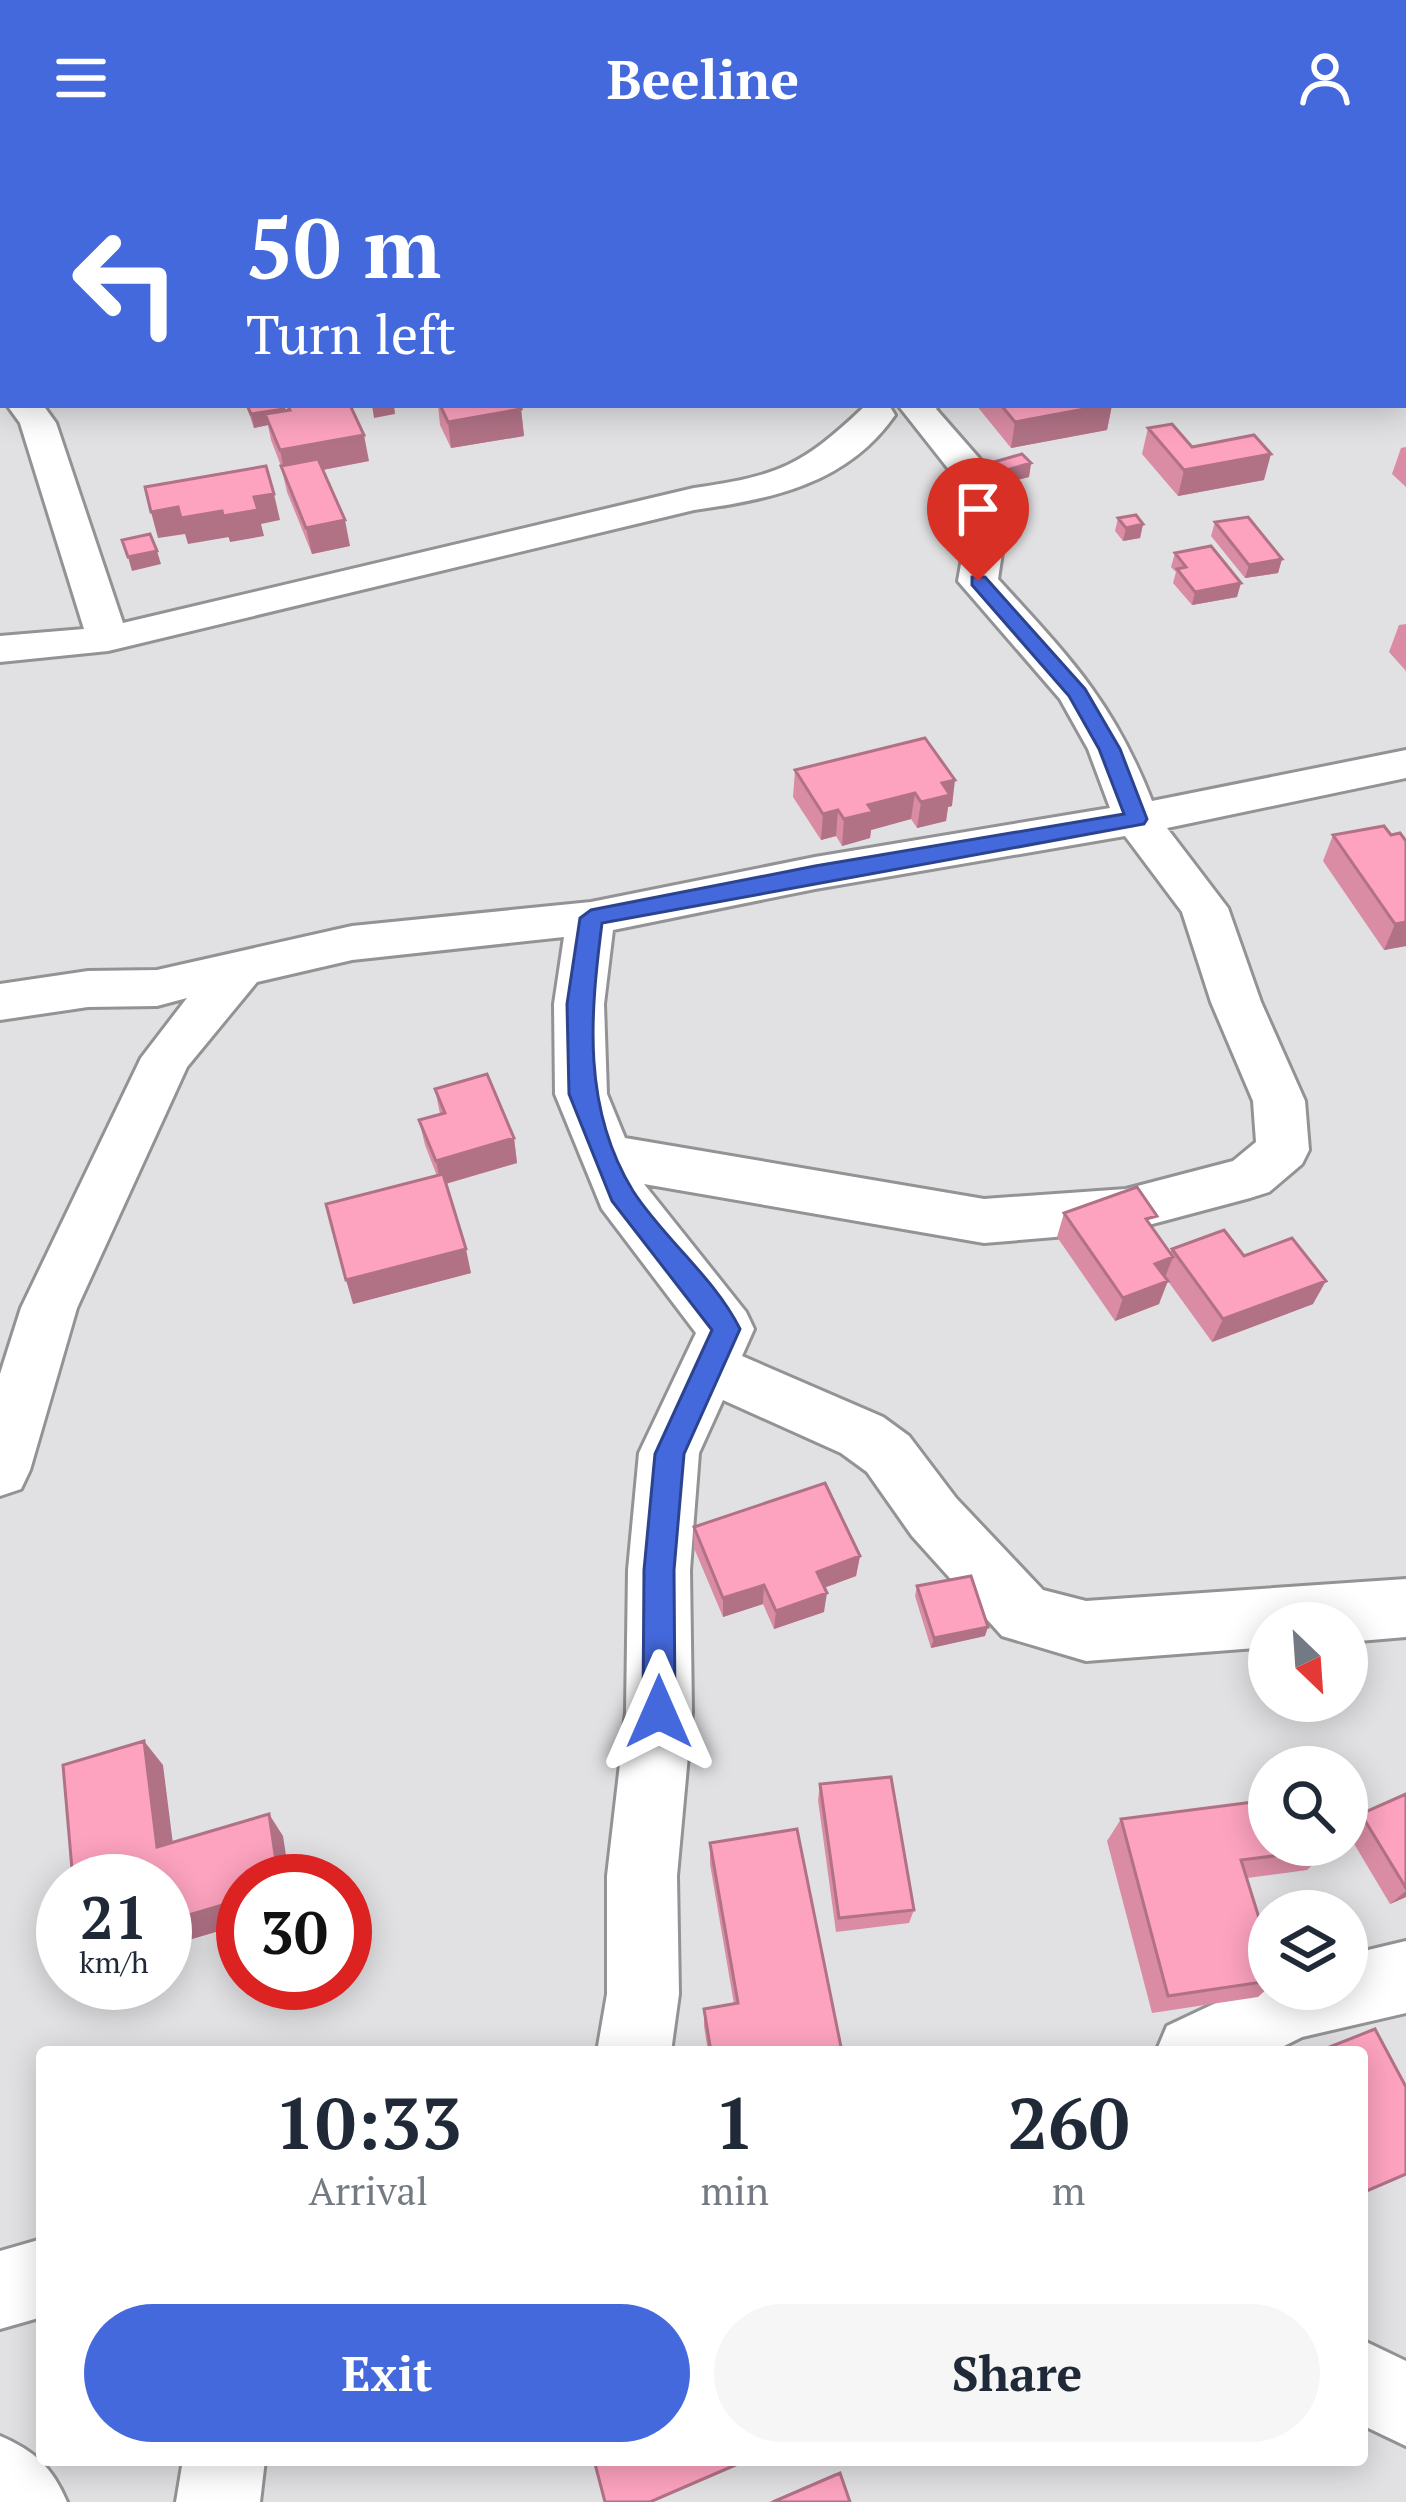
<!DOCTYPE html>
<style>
:root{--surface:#fff;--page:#f6f6f7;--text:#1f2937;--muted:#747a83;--accent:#4469dc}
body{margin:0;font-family:"PT Serif",serif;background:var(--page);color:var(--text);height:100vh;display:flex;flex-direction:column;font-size:45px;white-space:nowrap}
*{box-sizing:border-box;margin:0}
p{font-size:39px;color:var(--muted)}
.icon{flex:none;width:66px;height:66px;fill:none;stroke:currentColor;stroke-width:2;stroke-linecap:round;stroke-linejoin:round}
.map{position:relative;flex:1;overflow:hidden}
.drawer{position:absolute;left:36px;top:1890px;width:1332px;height:420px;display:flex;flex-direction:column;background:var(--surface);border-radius:12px;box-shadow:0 6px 30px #0003}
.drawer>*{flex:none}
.top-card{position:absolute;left:0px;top:0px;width:1407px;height:252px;box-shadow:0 6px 30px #0003;background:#4469dc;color:#fff;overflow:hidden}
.needle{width:78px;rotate:155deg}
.tools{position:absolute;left:1248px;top:1446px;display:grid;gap:24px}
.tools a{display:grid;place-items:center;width:120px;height:120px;border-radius:50%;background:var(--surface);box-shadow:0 6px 30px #0003;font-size:60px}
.speed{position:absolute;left:36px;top:1698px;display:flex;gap:24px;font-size:60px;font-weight:700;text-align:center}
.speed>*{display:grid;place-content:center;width:156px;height:156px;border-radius:50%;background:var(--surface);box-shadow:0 6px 30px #0003;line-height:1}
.speed small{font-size:30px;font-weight:400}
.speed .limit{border:18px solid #d22;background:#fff;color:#111}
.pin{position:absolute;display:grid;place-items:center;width:102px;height:102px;color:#fff;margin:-123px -51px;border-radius:50% 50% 50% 0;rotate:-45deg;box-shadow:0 0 12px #0007}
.pin .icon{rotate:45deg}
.me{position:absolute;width:132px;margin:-66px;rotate:0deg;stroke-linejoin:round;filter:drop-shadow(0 0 9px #0008)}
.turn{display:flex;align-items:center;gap:42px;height:252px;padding:0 48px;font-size:54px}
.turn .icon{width:156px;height:156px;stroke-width:2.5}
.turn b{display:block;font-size:84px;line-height:102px}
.eta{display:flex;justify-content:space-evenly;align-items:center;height:204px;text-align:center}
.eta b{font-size:72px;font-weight:600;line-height:84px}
.primary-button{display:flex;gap:24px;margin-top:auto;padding:24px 48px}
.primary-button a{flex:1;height:138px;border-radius:72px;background:var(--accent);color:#fff;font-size:48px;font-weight:600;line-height:138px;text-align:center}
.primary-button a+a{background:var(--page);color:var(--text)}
header{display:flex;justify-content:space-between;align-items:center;height:156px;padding:0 48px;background:var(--accent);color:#fff;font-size:54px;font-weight:600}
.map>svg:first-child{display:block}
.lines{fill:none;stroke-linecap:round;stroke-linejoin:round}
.street-casing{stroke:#939396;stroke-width:6}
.street{fill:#fff;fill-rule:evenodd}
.wall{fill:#da8ca4}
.shaded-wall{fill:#b17286}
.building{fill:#fda3bf;stroke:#b17286;stroke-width:3}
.route{fill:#4469dc;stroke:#2c448f;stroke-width:3}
</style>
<header><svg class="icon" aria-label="menu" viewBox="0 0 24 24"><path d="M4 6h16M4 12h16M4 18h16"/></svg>Beeline<svg class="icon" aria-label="person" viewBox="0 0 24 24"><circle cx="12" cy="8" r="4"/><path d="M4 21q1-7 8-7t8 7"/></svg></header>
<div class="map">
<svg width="1406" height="2346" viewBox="0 0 1406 2346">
<rect width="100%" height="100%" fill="#e1e1e4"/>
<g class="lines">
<g class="street-casing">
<path id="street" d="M713 0H743L745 3H715Z
M0 4H3V22H0Z
M1404 165H1406V185H1404Z
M7 249H43L56 267 123 467 694 332C778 320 802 310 864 251H890L895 259C847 328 772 343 694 354L108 495 0 506V480L84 473 20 267Z
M898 249H939L936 253 985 309 1008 357 998 423C1069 501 1113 545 1152 645L1406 594V622L1167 672 1228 752 1261 846 1305 945 1309 994 1302 1008 1269 1036 1250 1042 1126 1075 984 1087 644 1028 746 1156 754 1173 742 1200 883 1261 909 1280 956 1342 1043 1434 1086 1445 1406 1423V1481L1347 1486V1467H1269V1491L1086 1505 1002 1480 912 1380 867 1316 841 1297 723 1244 699 1297 690 1414 692 1556 677 1720 679 1838 671 1896H597L607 1838V1720L626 1556 628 1414 639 1297 696 1177 602 1053 555 938 554 848 564 781 352 804 257 826 187 911 77 1152 30 1314 21 1333 0 1340V1218L21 1152 141 902 187 842 157 850 88 851 0 864V828L88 815 157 814 352 770 591 746 815 701 1110 652 1088 593 1060 543 958 425 970 357 954 320ZM1125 680 1182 756 1211 846 1253 945 1256 986 1233 1005 1126 1033 984 1043 625 982 607 938 604 848 613 774 815 733Z
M1406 1785V1857L1302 1881 1272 1896H1156L1167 1870 1269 1822V1833H1347V1799Z
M42 2083V2161L0 2173V2095Z
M1362 2184 1406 2205V2290L1362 2269Z
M0 2280C35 2295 52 2311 67 2346H0Z
M183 2304H265L260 2346H176Z"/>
</g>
<use href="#street" class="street"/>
</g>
<path class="wall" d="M246 249H283L284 255 288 254 287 249 369 305 323 314 350 390 312 398 287 336 281 310 271 284 268 269 254 272Z
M438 249H519L521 253 524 280 451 292 440 269Z
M976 249H1112L1107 274 1011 292Z
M1148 272 1192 291 1264 324 1178 340 1142 298Z
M1406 291V331L1392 318 1401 292Z
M1031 307 1029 321 994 330 985 321 987 308Z
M1118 362 1143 368 1140 382 1123 385 1115 375Z
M1215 366 1282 403 1278 417 1245 422 1211 380Z
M1175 397 1237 441 1192 449 1173 427 1176 416 1171 411Z
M1406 468V515L1389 496 1399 469Z
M925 582 952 650 948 651 946 665 917 672 911 663 871 674 870 682 842 690 836 680 821 684 793 641 795 614Z
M1333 679H1391L1406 685V790L1384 794 1323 705Z
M435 933 514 982 517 1007 446 1028 471 1117 353 1148 437 1020 425 989 419 964 440 958Z
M1064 1057 1152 1072 1170 1097 1172 1093 1244 1100 1313 1148 1212 1186 1165 1121 1159 1148 1115 1165 1057 1081Z
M694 1371 860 1400 856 1420 824 1432V1456L774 1473 763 1448 723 1461 694 1392Z
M917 1430 985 1480 931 1492 915 1440Z
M820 1628 914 1754 909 1767 836 1776 818 1644Z
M1406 1638V1741L1390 1748 1347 1676V1672L1361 1658Z
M1121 1663 1329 1693 1307 1714 1247 1722 1269 1794V1831L1258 1841 1152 1857 1107 1685Z
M710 1687 842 1896H708L704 1870V1853L734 1848 710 1708Z
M836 2317H840L850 2346H769Z"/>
<path class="shaded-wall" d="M372 249H394L395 258 374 262Z
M1106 249H1112L1107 274 1011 292 1015 266Z
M284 253 287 266 265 258 268 269 254 272 251 258Z
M521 253 524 280 451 292 448 266Z
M364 279 369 305 285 321 280 294Z
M1271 298 1264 324 1178 340 1184 314Z
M1031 307 1029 321 994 330 996 317Z
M274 338 280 364 261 368 264 380 230 386 223 360 254 341Z
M178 351 222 355 229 381 188 388 185 378 158 382 151 356Z
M345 364 350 390 312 398 306 372Z
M1143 368 1140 382 1123 385 1126 372Z
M157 395 161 408 132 415 128 401Z
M1282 403 1278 417 1245 422 1249 409Z
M1241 427 1237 441 1192 449 1195 436Z
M955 624 952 650 948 651 946 665 917 672 921 646 942 627Z
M915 637 911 663 871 674 870 682 842 690 844 663 868 649Z
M838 654 836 680 821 684 823 658Z
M1406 766V790L1384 794 1395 768Z
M514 982 517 1007 441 1029 436 1005Z
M466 1093 471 1117 353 1148 346 1124Z
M1173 1101 1164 1124 1155 1108Z
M1168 1125 1159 1148 1115 1165 1123 1142Z
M1326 1125 1313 1148 1212 1186 1223 1163Z
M860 1400 856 1420 815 1435 817 1416Z
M764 1429 763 1448 723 1461V1442Z
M827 1437 824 1456 774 1473 776 1455Z
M988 1471 985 1480 931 1492 934 1482Z
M144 1585 163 1609 176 1712 157 1691Z
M269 1658 283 1680 290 1725H279Z
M1406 1735V1741L1390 1748Z
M243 1743V1768L165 1791V1766Z"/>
<path class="building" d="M176 0H240L243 3H160Z
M415 0H557L541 3H417Z
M247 249H283L284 253 251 258Z
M287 249H350L364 279 280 294 265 258 290 254Z
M440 249H519L521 253 448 266Z
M1001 249H1106L1015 266Z
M1172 268 1192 291 1254 279 1271 298 1184 314 1148 272Z
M1022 298 1031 307 996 317 987 308Z
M318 303 345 364 306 372 281 310Z
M266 310 274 338 254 341 258 354 223 360 222 355 181 362 178 351 151 356 145 331Z
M1136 359 1143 368 1126 372 1118 362Z
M1248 361 1282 403 1249 409 1215 366Z
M150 378 157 395 128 401 122 384Z
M1211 390 1241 427 1195 436 1177 413 1186 411 1175 397Z
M925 582 955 624 942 627 950 639 921 646 915 637 868 649 873 656 844 663 838 654 823 658 795 614Z
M1384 670 1391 679 1400 677 1406 685V766L1395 768 1333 679Z
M487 918 514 982 436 1005 419 964 445 957 435 933Z
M443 1018 466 1093 346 1124 326 1048Z
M1137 1031 1157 1060 1146 1063 1173 1101 1155 1108 1168 1125 1123 1142 1064 1057Z
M1224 1074 1244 1100 1292 1082 1326 1125 1223 1163 1172 1093Z
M825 1327 860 1400 817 1416 827 1437 776 1455 764 1429 723 1442 694 1371Z
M971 1420 988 1471 934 1482 917 1430Z
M144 1585 157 1691 269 1658 279 1725H243V1743L165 1766V1725H73L63 1609Z
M891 1621 914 1754 839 1762 820 1628Z
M1406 1638V1732L1361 1658Z
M1269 1644V1689H1328L1329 1693 1241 1704 1269 1794V1825L1168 1840 1121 1663Z
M797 1673 842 1896H711L704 1853 738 1847 710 1687Z
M1375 1873 1406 1931V2018L1362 2037V1896H1317Z
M594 2304H747L650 2346H605Z
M840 2317 850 2346H773Z"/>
<path class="route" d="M972 421H985L1085 533 1120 593 1147 663 1144 668 602 767C590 860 582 952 633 1035 664 1083 714 1121 740 1173L684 1298 674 1414 675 1556 670 1566 659 1571 648 1566 643 1556 644 1414 655 1298 712 1174 612 1045 569 938 567 848 580 762 591 754 815 710 1124 658 1099 593 1069 540 972 429Z"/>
</svg>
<div class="tools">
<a><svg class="needle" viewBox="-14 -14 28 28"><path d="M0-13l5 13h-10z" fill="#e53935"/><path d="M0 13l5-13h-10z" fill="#747a83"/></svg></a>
<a><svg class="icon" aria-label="search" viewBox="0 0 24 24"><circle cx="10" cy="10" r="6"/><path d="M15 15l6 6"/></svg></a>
<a><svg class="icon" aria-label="layers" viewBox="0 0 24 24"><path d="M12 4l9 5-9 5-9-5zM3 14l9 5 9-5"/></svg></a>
</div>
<div class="speed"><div>21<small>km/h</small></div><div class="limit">30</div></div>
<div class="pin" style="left:978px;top:425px;background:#d93025"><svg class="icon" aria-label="arrive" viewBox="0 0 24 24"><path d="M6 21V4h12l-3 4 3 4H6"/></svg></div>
<svg class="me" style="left:659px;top:1556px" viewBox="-20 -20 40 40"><path d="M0-17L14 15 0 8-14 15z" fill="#4469dc" stroke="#fff" stroke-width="4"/></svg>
<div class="top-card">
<div class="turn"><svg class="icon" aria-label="left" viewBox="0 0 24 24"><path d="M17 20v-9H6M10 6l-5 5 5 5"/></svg><div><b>50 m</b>Turn left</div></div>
</div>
<section class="drawer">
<div class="eta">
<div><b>10:33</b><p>Arrival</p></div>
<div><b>1</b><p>min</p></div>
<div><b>260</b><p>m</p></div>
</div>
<div class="primary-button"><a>Exit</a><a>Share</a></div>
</section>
</div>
